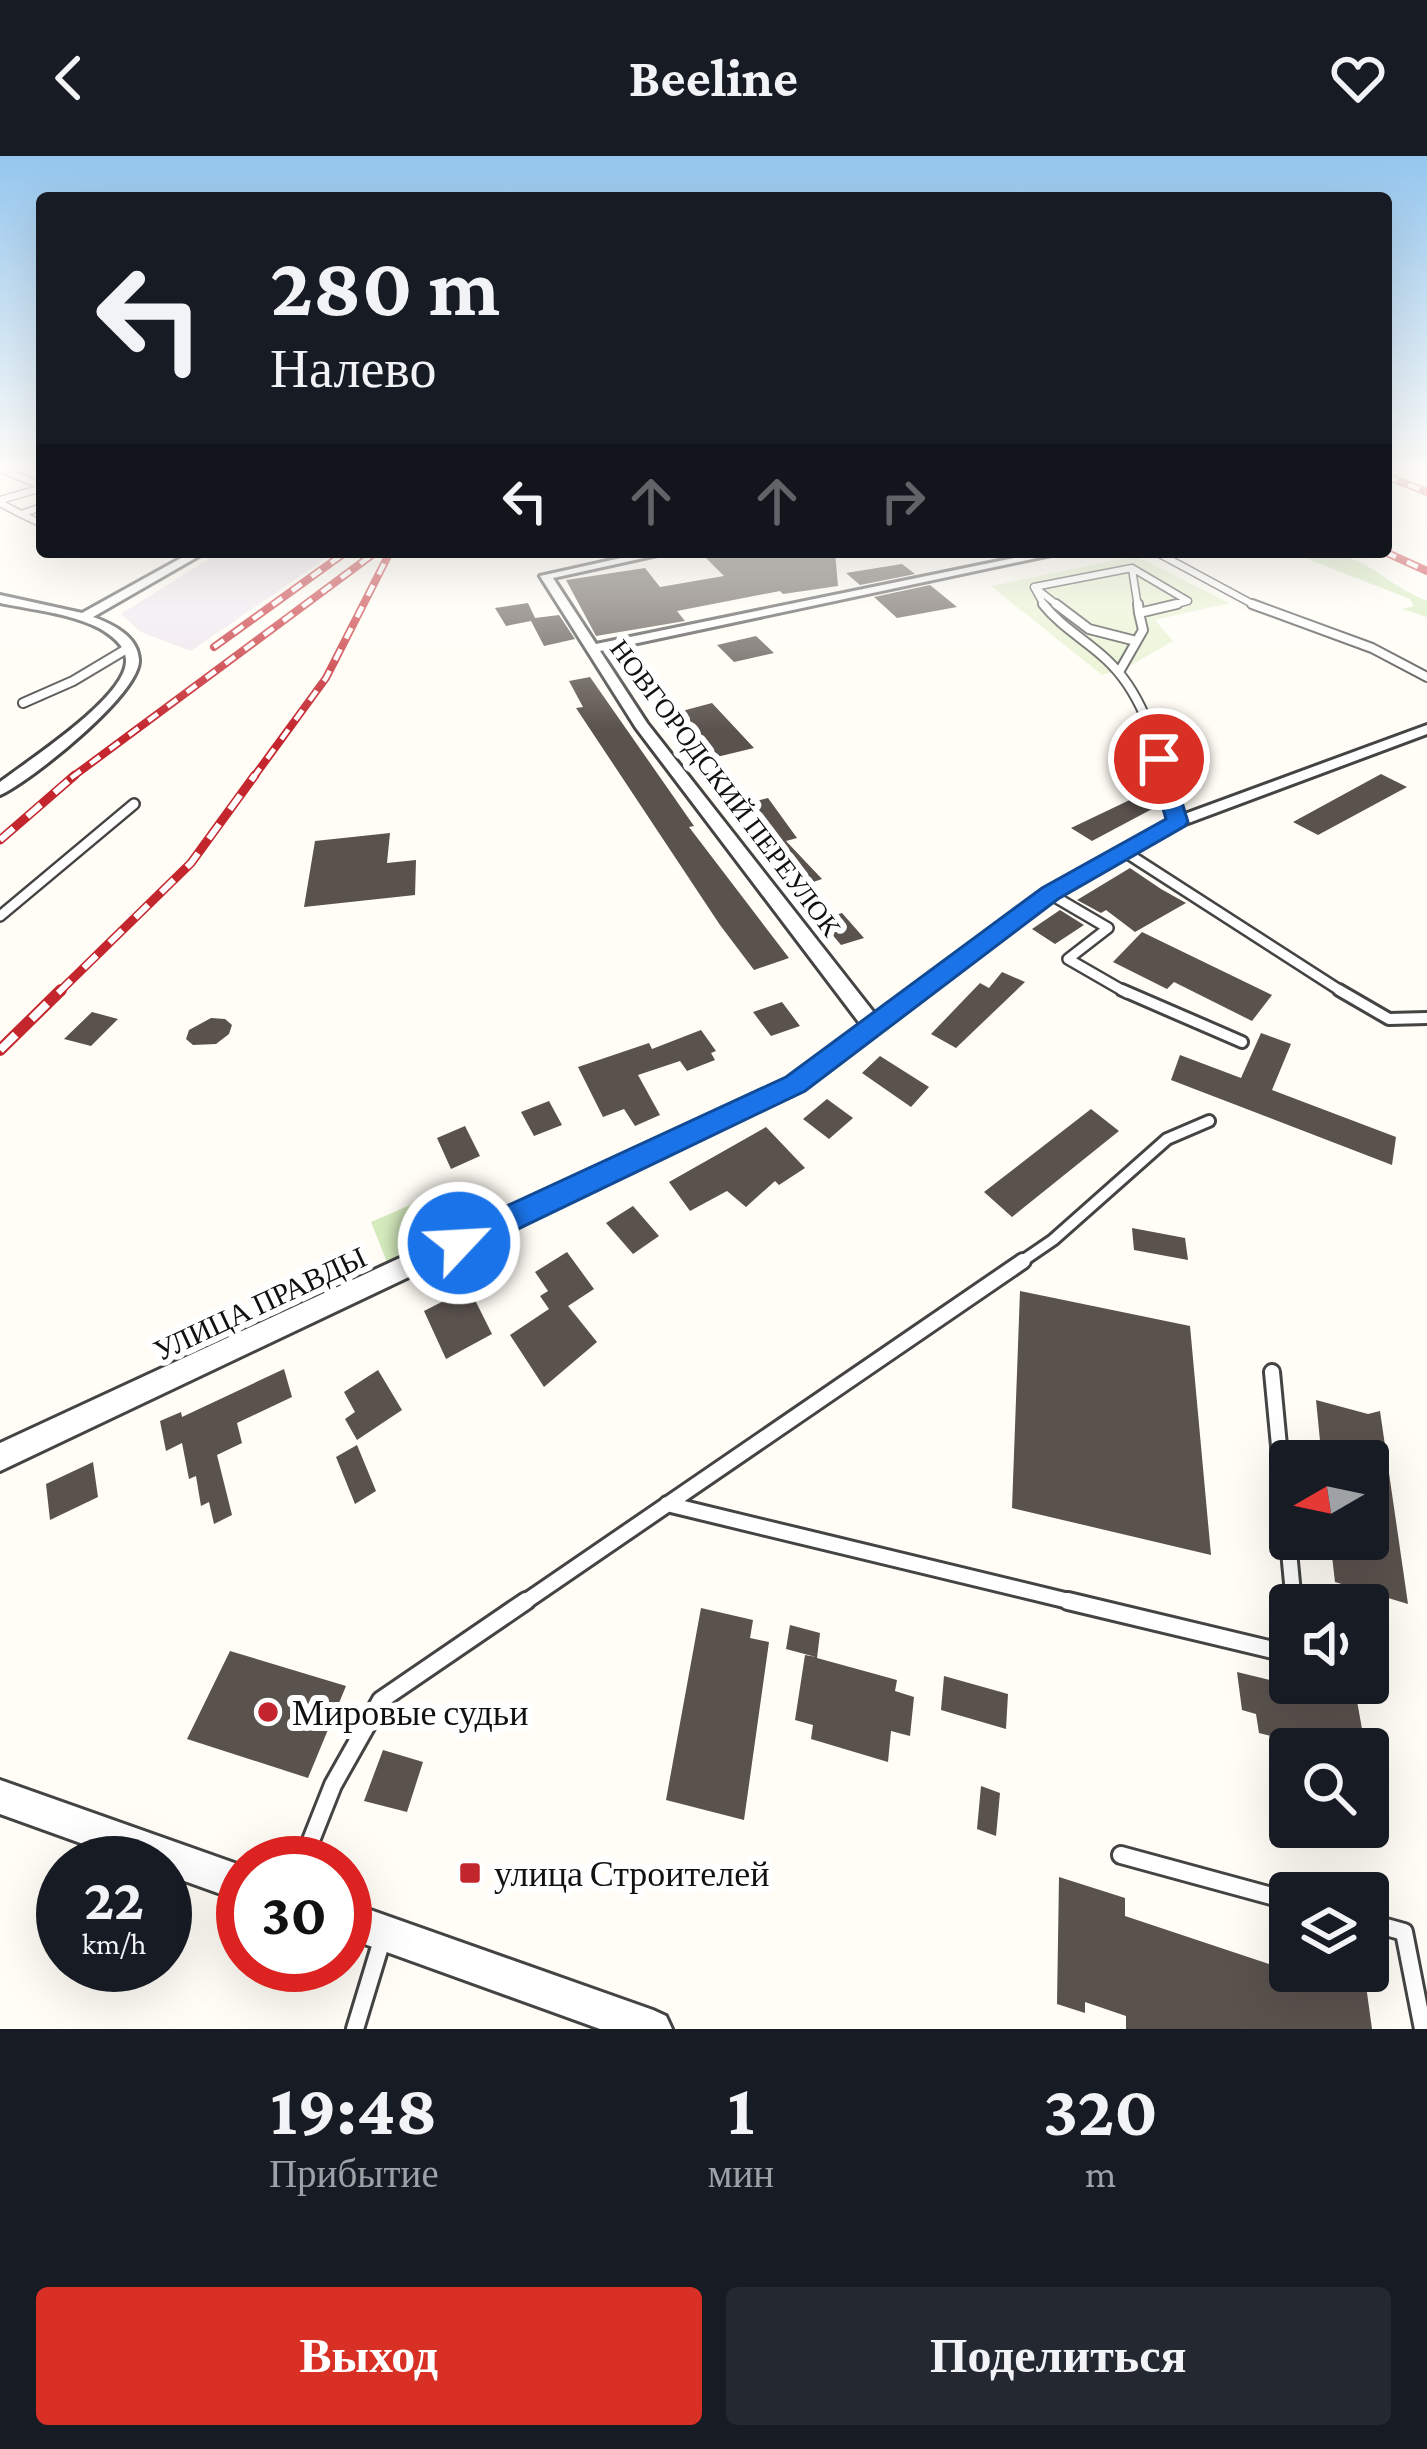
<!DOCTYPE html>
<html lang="ru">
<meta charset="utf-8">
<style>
:root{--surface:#171b24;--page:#242831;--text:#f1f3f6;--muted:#9ea1a6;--accent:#d93025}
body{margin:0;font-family:"Crimson Pro",serif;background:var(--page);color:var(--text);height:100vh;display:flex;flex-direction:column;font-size:45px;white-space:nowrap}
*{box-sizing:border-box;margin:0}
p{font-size:39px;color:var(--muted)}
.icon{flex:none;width:66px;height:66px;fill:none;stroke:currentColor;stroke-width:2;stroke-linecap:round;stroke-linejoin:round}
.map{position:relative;height:1873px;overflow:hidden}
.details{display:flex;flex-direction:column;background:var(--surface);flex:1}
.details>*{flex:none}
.banner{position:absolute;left:36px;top:36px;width:1356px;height:366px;border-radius:12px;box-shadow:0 12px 48px #0002;background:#171b24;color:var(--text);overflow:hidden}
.needle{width:78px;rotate:261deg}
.controls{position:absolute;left:1269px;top:1284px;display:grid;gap:24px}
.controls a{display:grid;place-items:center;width:120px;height:120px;border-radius:12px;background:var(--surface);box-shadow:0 12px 48px #0002;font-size:60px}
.speed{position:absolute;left:36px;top:1680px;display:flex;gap:24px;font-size:60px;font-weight:700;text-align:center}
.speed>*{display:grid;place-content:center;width:156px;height:156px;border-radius:50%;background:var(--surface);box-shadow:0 12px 48px #0002;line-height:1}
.speed small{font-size:30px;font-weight:400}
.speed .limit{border:18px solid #d22;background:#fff;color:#111}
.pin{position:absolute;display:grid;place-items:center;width:102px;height:102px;color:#fff;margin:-51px;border:6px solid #fff;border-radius:50%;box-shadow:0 3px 12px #0007}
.me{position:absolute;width:132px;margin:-66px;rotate:65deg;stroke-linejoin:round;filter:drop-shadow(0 0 9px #0008)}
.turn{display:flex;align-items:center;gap:42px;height:252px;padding:0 36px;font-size:54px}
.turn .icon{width:156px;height:156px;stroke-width:2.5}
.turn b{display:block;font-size:84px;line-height:102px}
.lanes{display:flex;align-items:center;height:114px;padding:0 36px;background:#0003;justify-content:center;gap:60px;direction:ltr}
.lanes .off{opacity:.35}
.eta{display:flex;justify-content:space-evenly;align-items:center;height:204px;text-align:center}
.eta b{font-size:72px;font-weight:700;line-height:84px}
.action{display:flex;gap:24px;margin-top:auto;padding:24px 36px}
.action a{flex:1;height:138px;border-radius:12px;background:var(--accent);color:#fff;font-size:48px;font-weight:700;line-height:138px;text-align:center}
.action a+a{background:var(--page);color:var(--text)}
header{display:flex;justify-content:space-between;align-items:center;height:156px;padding:0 36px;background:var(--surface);font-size:54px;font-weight:700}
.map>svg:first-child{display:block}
.industrial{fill:#eee6ef}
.green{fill:#d5ebbd}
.pitch{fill:#e6f2cf}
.building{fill:#5a524d}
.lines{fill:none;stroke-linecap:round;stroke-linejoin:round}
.service-far5-casing{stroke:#444;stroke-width:9}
.service-far4-casing{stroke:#444;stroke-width:12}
.service-far3-casing{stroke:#444;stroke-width:14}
.service-far2-casing{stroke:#444;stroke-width:16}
.service-far1-casing{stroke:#444;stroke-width:20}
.service-casing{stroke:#444;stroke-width:22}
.minor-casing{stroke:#444;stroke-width:6}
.service-far5{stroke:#fff;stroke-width:6}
.service-far4{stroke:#fff;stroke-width:8}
.service-far3{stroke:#fff;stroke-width:9}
.service-far2{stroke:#fff;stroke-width:10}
.service-far1{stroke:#fff;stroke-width:14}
.service{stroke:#fff;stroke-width:16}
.minor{fill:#fff;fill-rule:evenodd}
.rail-far2-casing{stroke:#c4262e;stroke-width:8}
.rail-far1-casing{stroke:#c4262e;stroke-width:9}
.rail-casing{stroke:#c4262e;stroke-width:12}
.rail-far2{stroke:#fff;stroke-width:4.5;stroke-dasharray:12;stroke-linecap:butt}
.rail-far1{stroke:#fff;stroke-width:6;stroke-dasharray:18;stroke-linecap:butt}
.rail{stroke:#fff;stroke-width:8;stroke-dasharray:22;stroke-linecap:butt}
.route{fill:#1a73e8;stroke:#114b97;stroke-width:3}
.poi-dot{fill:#c4262e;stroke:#fff;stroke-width:4.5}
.labels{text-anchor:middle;stroke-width:12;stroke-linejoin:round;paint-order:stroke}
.far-street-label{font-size:27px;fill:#111;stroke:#fff}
.street-label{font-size:30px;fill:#111;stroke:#fff}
.near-poi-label{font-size:36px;fill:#111;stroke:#fff;text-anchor:start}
</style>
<header><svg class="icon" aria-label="back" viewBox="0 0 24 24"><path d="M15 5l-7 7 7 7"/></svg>Beeline<svg class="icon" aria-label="heart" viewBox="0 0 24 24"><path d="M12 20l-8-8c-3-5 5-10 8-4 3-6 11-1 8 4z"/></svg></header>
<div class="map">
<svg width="1427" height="1873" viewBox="0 0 1427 1873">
<rect width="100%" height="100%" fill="#fffdf5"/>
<path class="industrial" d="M220 396H335L191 495 141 476 121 458Z"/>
<path class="green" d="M1307 396C1369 396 1377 424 1427 445V461L1402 453 1414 450 1410 443 1303 401Z
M424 1043 440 1082 387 1106 371 1066Z"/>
<path class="pitch" d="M1135 400 1229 447 1155 464 1173 485 1130 510 1102 519 991 430Z"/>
<path class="building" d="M726 396H835L838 430 783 438 780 435 677 455 685 465 596 480 566 424 645 412 660 431 724 420 704 400Z
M902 408 915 418 860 429 846 417Z
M930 429 957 451 897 462 874 441Z
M528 447 535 462 559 459 575 483 544 490 531 465 506 470 495 452Z
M756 480 774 497 734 506 717 489Z
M590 521 694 670 689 671 789 802 754 814 720 769 576 552 583 551 569 525Z
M656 522 682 555 712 547 754 592 700 605 631 527Z
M1381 618 1407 631 1318 679 1293 666Z
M1136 641 1154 652 1092 685 1071 672Z
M768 642 797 682 786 685 822 723 796 732 781 716 786 714 733 651Z
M390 677 387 707 416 704 415 739 304 751 315 685Z
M1130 712 1161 733 1186 747 1135 776 1106 754 1101 757 1077 744Z
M1060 754 1084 769 1055 788 1032 773Z
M842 757 864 782 841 789 820 764Z
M1142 776 1272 839 1252 865 1174 826 1167 833 1113 806Z
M1002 816 1025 826 956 892 931 878 980 827 989 832Z
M782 846 800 870 771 880 753 856Z
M92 856 118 863 91 890 64 883Z
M211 862 225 863 232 869 229 878 216 888 193 889 186 883 189 874Z
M701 874 716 895 711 897 715 904 687 915 680 905 638 919 660 959 635 970 624 953 603 961 578 911 649 887 652 893Z
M1261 877 1291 888 1272 934 1396 981 1392 1009 1171 924 1180 899 1241 922Z
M880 900 929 931 911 951 862 917Z
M827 943 853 962 829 983 803 963Z
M549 945 562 969 534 980 521 956Z
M1091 953 1119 975 1012 1061 984 1036Z
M465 970 480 1000 451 1013 437 982Z
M766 971 805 1012 779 1029 775 1025 746 1051 727 1035 690 1055 669 1026Z
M633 1050 659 1080 633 1098 606 1067Z
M1132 1072 1185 1082 1188 1104 1134 1094Z
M567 1096 594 1133 568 1150 597 1186 544 1231 510 1179 549 1153 540 1140 548 1135 535 1116Z
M469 1132 492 1178 446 1203 424 1155Z
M1020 1135 1190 1170 1211 1399 1012 1352Z
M284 1213 292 1241 237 1267 242 1287 217 1299 232 1359 214 1368 209 1346 201 1350 196 1320 189 1323 182 1287 166 1295 160 1265 181 1256 182 1261Z
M378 1214 402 1254 357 1284 345 1263 355 1256 344 1236Z
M1316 1244 1368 1258 1380 1255 1408 1448 1335 1426 1330 1383H1368V1305H1322Z
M357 1289 376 1335 355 1348 336 1301Z
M93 1306 98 1341 50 1364 46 1328Z
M701 1452 753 1464 750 1482 769 1486 744 1664 666 1644Z
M790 1469 820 1477 817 1502 897 1524 895 1535 914 1541 910 1580 891 1575 888 1606 811 1583 813 1569 795 1564 805 1499 816 1501 786 1493Z
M230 1495 346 1530 308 1622 187 1583Z
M1237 1516 1357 1545 1364 1584 1355 1582 1357 1593H1322L1259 1577 1256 1558 1242 1554Z
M944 1520 1008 1538 1006 1573 941 1554Z
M383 1594 423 1606 407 1656 364 1645Z
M981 1630 1000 1637 996 1680 977 1673Z
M1059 1721 1125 1742V1760L1290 1815H1364L1372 1873H1126V1860L1085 1846V1857L1057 1848Z"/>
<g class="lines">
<g class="service-far5-casing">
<path id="service-far5" d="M0 313 42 330
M0 344 42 332
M0 347 21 358 42 351
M21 358 42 368
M1156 396 1258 451
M1132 413 1138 451
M1034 431 1045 451
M1034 431 1132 412 1188 445 1165 451
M1037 433 1060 451"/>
</g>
<g class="service-far4-casing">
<path id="service-far4" d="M1043 448C1061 471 1086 484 1107 504 1140 535 1154 580 1165 622
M1056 448 1089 473 1136 485
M1138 448 1139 457
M1252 448 1372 492 1427 521
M1119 516 1143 474 1139 457 1177 448
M23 547 73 525 130 491"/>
</g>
<g class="service-far3-casing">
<path id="service-far3" d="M1165 619 1177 666
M1122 694 1344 837
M1050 738 1108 772 1068 803 1127 837
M0 760 134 648"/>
</g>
<g class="service-far2-casing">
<path id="service-far2" d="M1122 834 1242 886
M1339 834 1389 863 1427 862
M1018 1108 1053 1084 1167 983 1209 965"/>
</g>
<g class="service-far1-casing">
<path id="service-far1" d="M1272 1216 1294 1448
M667 1348 1081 1448
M522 1448 1023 1105"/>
</g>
<g class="service-casing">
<path id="service" d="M1068 1445 1290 1498
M1121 1699 1290 1745
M302 1707 333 1629 381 1544 526 1445
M1368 1766 1404 1776 1423 1873
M355 1873 382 1784"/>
</g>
<g class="minor-casing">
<path id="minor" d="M192 396H206L93 461C112 468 138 480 139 504 140 538 31 625 0 639V626C29 604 124 543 126 506 127 490 111 479 99 472 69 457 33 454 0 447V439L82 457Z
M648 396H671L553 422 596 488 1043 396H1065L600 495 647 567 875 858 1044 734 1171 663 1427 569V578L1183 669 1056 742 803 934 0 1315V1287L789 922 861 869 636 572 540 420Z
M0 1624 243 1710V1746L165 1718V1707H136L0 1658Z
M345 1745 653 1854 666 1860 672 1873H600L345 1781Z"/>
</g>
<use href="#service-far5" class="service-far5"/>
<use href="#service-far4" class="service-far4"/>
<use href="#service-far3" class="service-far3"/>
<use href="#service-far2" class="service-far2"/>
<use href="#service-far1" class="service-far1"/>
<use href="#service" class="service"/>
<use href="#minor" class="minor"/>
<g class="rail-far2-casing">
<path id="rail-far2" d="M1386 320 1427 336
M1385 396 1427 415
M214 491 346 396
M71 622 376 396
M253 622 326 522 390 396"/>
</g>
<g class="rail-far1-casing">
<path id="rail-far1" d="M0 684 75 619
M58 837 191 707 255 619"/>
</g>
<g class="rail-casing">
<path id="rail" d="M0 894 61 834"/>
</g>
<use href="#rail-far2" class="rail-far2"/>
<use href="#rail-far1" class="rail-far1"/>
<use href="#rail" class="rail"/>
</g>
<linearGradient id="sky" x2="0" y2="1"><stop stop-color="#95c6ee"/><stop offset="0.54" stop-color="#fffefa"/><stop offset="1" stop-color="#fffefa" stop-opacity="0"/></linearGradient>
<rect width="1427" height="575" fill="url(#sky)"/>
<path class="route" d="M1159 597 1169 603 1188 666 1185 670 1058 743 805 935 470 1096 459 1100 448 1096 444 1087 448 1077 786 921 1042 732 1166 663 1149 603Z"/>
<g class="poi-dot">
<circle cx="268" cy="1556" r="12"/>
<rect x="458" y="1705" width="24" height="24" rx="6"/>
</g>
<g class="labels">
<g class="far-street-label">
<text transform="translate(725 632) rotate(53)" y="9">НОВГОРОДСКИЙ ПЕРЕУЛОК</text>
</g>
<g class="street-label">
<text transform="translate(260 1148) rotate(-25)" y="10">УЛИЦА ПРАВДЫ</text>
</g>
<g class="near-poi-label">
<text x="292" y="1569">Мировые судьи</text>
<text x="494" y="1730">улица Строителей</text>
</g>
</g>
</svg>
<div class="controls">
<a><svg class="needle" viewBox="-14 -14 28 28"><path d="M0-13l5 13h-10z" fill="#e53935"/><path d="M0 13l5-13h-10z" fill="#9ea1a6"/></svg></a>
<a><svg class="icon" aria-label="sound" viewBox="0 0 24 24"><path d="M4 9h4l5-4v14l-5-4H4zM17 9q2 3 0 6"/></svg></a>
<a><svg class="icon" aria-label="search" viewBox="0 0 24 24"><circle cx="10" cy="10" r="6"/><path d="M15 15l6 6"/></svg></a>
<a><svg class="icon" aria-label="layers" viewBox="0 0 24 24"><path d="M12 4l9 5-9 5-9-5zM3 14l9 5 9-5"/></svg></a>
</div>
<div class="speed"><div>22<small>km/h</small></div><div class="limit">30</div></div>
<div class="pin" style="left:1159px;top:603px;background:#d93025"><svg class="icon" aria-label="arrive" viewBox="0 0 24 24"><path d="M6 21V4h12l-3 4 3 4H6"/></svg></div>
<svg class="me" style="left:459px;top:1087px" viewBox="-20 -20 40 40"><circle r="17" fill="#1a73e8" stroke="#fff" stroke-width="3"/><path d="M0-11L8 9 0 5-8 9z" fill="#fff"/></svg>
<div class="banner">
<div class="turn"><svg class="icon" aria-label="left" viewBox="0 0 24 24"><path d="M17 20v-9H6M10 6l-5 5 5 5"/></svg><div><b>280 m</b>Налево</div></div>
<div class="lanes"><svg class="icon" aria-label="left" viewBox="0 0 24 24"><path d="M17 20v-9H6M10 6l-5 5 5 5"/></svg><svg class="icon off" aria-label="ahead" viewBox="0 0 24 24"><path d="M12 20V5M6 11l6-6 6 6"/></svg><svg class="icon off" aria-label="ahead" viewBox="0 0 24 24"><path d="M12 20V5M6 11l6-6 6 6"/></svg><svg class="icon off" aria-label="right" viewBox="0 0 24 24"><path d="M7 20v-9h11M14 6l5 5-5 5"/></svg></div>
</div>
</div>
<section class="details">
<div class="eta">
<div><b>19:48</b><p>Прибытие</p></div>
<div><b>1</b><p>мин</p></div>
<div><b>320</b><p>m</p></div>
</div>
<div class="action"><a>Выход</a><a>Поделиться</a></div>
</section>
